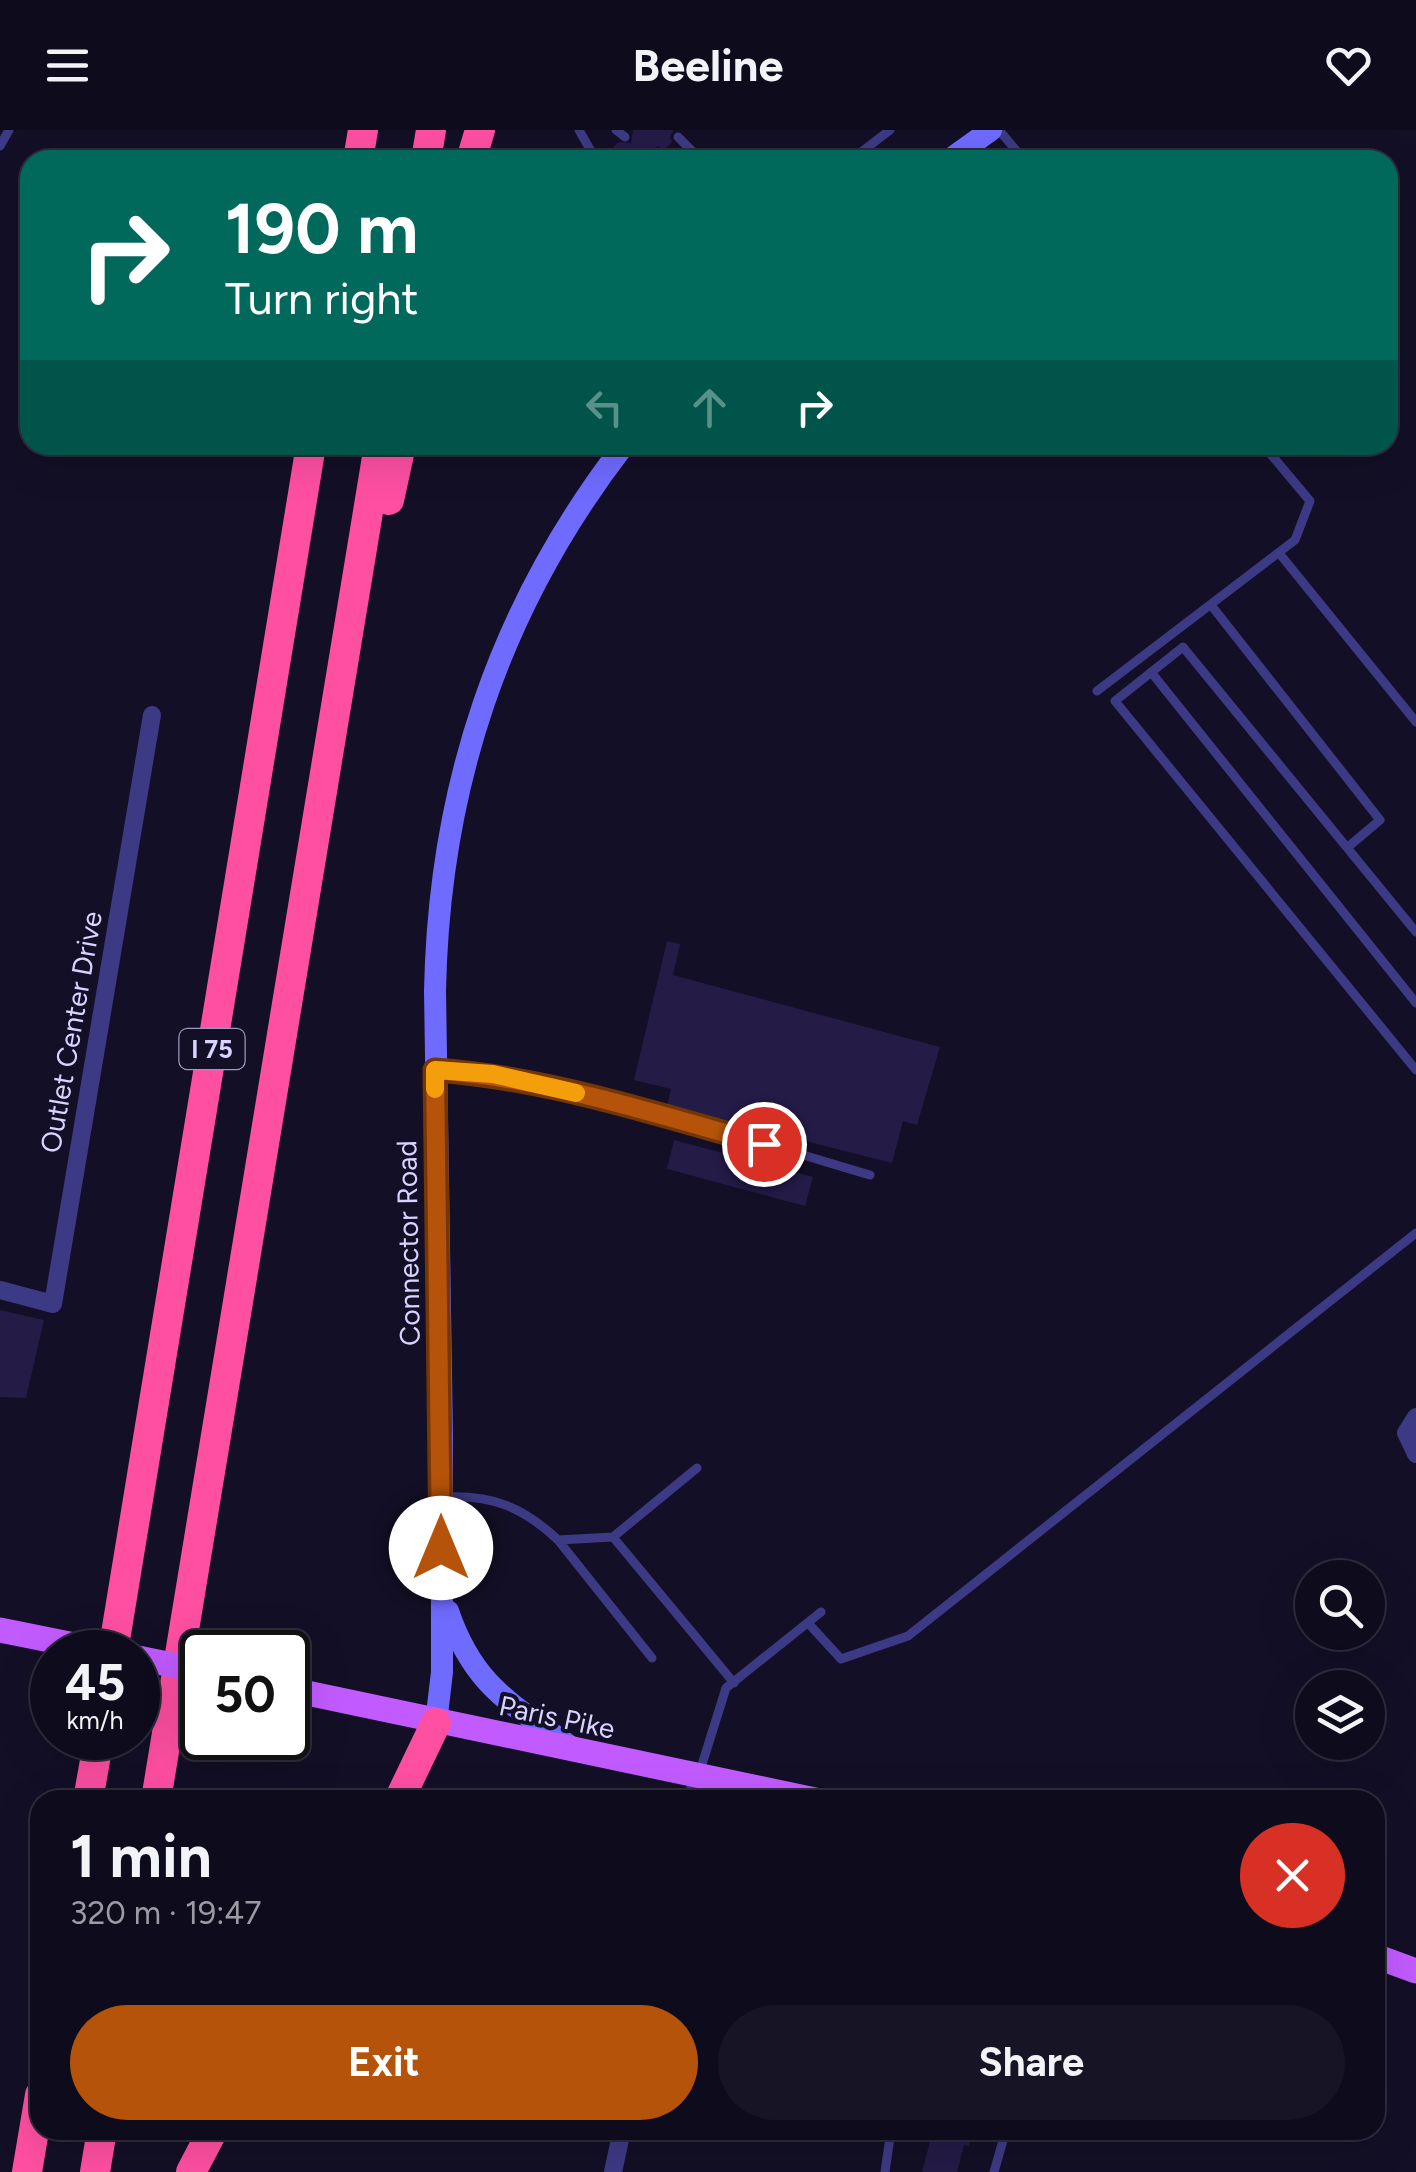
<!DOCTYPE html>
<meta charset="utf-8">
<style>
:root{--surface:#0e0b1c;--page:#171425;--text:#f1f3f6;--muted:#9b9ba3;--line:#2e2b3b;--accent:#b45309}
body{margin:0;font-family:Figtree,sans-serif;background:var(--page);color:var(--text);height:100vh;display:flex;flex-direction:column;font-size:38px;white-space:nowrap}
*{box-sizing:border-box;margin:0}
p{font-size:32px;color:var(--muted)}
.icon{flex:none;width:55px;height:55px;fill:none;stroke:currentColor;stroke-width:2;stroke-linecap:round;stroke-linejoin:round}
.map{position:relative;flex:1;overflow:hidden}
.drawer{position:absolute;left:30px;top:1660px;width:1355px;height:350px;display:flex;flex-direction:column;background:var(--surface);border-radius:30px;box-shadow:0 10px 40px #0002,0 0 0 2px var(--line)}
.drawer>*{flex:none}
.hud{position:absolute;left:20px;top:20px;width:1378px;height:305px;border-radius:30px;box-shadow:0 10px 40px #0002,0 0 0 2px var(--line);background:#00695c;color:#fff;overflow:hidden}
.fabs{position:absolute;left:1295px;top:1430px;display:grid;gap:20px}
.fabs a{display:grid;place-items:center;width:90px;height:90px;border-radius:50%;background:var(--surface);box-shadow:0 10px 40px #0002,0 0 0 2px var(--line);font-size:50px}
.speed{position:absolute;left:30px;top:1500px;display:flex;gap:20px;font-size:50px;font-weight:700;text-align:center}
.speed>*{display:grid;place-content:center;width:130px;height:130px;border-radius:50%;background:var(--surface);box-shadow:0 10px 40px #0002,0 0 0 2px var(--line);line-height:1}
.speed small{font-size:25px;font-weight:400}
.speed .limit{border:5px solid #111;border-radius:15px;background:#fff;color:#111}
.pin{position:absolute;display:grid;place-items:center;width:85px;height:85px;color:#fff;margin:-42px;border:5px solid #fff;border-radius:50%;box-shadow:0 2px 10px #0007}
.me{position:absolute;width:110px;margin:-55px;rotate:0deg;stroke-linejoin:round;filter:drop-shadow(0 0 8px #0008)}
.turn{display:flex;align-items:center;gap:35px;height:210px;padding:0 40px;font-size:45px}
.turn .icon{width:130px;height:130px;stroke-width:2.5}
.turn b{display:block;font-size:70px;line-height:85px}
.lanes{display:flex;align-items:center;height:95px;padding:0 40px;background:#0003;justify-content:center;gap:50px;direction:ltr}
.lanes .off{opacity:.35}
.round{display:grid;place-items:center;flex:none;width:105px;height:105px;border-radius:52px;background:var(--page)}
.headline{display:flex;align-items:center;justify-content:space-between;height:170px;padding:0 40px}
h1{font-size:60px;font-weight:700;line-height:75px}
.action{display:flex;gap:20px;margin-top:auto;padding:20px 40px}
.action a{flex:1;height:115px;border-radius:60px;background:var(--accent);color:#fff;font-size:40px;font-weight:700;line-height:115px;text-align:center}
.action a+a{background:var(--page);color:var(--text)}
header{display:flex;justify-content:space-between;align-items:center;height:130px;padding:0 40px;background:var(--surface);font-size:45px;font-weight:700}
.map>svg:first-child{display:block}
.building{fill:#241b47}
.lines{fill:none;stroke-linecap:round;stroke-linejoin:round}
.service{stroke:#3d3a85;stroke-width:9}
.minor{stroke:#3d3a85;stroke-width:18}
.secondary{stroke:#6f6bff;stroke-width:22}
.primary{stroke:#c25bff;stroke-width:25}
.motorway{stroke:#ff4fa3;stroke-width:30}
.primary-bridge{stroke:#c25bff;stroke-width:25}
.route-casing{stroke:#753606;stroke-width:25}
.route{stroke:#b45309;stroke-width:18}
.slow{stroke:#f59e0b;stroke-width:18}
.labels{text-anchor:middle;stroke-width:8;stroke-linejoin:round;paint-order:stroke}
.shield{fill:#130f26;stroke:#9e99be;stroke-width:2.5}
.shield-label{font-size:25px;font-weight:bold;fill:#d9d4ff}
.street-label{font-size:28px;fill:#d9d4ff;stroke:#130f26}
</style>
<header><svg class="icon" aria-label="menu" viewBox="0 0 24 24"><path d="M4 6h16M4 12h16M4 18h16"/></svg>Beeline<svg class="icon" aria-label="heart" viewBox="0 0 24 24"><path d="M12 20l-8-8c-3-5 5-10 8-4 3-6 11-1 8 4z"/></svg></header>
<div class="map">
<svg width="1416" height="2042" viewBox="0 0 1416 2042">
<rect width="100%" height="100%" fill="#130f26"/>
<path class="building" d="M633 0H674L670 6 672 12 663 21 658 16 650 23 640 22 636 30H625L613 17 619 12 631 13Z
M667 811 680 814 673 845 940 917 917 995 903 991 892 1033 667 976 671 959 634 950Z
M674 1010 813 1047 805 1076 667 1039Z
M0 1180 44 1190 26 1268 0 1267Z
M933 2000H973L969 2016 964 2015 957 2042H922Z"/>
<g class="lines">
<path class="service" d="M579 0 596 30
M616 0 625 7
M999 0 1024 30
M678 7 701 30
M0 16 9 0
M644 29 646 30
M851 30 890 0
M1279 423 1416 592
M1211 475 1380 690 1348 717
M1151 542 1416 873
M1097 561 1295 410 1310 371 1263 315
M1416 802 1183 517 1115 571 1416 940
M438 940C585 951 729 1004 870 1045
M697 1338 613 1407 734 1553
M445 1367C493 1365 523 1377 558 1410L652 1528
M558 1410 613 1407
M808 1493 841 1529 908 1506 1416 1103
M699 1644 726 1558 821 1482
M885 2042 891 2000
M994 2042 1006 2000"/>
<path class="minor" d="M0 1160 53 1174 152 585
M1416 1287 1406 1303 1416 1324
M693 1670 698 1646
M613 2042 622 2000"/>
<path class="secondary" d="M949 30 991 0
M448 1481C474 1558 513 1574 575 1620
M436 1593 442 1542V1308L435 861C439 657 499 477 624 315"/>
<path class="primary" d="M0 1500 109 1522
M288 1559 815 1670
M1375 1826 1416 1841"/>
<path class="motorway" d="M358 30 363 0
M426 30 431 0
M471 30 480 0
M389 370 401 315
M113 1522 311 315
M88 1670 99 1608
M156 1670 379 315
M399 1670 436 1593
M27 2042 40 1965
M95 2042 102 2000
M191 2042 213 2000"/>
<path class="primary-bridge" d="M138 1528 202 1541"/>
</g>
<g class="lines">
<g class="route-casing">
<path id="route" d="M441 1418 435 940C547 948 656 984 764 1014"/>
</g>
<use href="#route" class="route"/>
<path class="slow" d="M435 959V940L493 944 576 963"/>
</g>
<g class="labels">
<rect class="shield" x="179.5" y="899" width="65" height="40" rx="8"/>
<g class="shield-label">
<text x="212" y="928">I 75</text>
</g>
<g class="street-label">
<text transform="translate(71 902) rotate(-80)" y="10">Outlet Center Drive</text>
<text transform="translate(408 1113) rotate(-91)" y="10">Connector Road</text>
<text transform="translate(557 1587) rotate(12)" y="10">Paris Pike</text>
</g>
</g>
</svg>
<div class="fabs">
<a><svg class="icon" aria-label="search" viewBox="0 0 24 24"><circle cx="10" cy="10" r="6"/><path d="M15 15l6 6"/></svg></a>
<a><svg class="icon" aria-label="layers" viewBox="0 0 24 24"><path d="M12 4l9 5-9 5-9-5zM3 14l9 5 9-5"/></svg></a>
</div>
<div class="speed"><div>45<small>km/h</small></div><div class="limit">50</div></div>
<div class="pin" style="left:764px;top:1014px;background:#d93025"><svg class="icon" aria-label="arrive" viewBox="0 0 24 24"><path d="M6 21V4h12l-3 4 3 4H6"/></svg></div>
<svg class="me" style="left:441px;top:1418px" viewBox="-20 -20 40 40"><circle r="19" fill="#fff"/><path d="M0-13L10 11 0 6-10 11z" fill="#b45309"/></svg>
<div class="hud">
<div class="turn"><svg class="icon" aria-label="right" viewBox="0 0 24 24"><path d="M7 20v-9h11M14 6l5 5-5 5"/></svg><div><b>190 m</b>Turn right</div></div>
<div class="lanes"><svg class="icon off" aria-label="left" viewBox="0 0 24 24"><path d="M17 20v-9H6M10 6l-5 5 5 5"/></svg><svg class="icon off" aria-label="ahead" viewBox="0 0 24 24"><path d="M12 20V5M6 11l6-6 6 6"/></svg><svg class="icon" aria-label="right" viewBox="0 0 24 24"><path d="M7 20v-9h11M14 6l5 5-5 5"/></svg></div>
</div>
<section class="drawer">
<div class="headline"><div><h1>1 min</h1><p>320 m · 19:47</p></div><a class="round" style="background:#d93025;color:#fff"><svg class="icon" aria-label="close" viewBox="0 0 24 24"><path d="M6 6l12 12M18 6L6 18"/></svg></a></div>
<div class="action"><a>Exit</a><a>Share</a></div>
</section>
</div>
